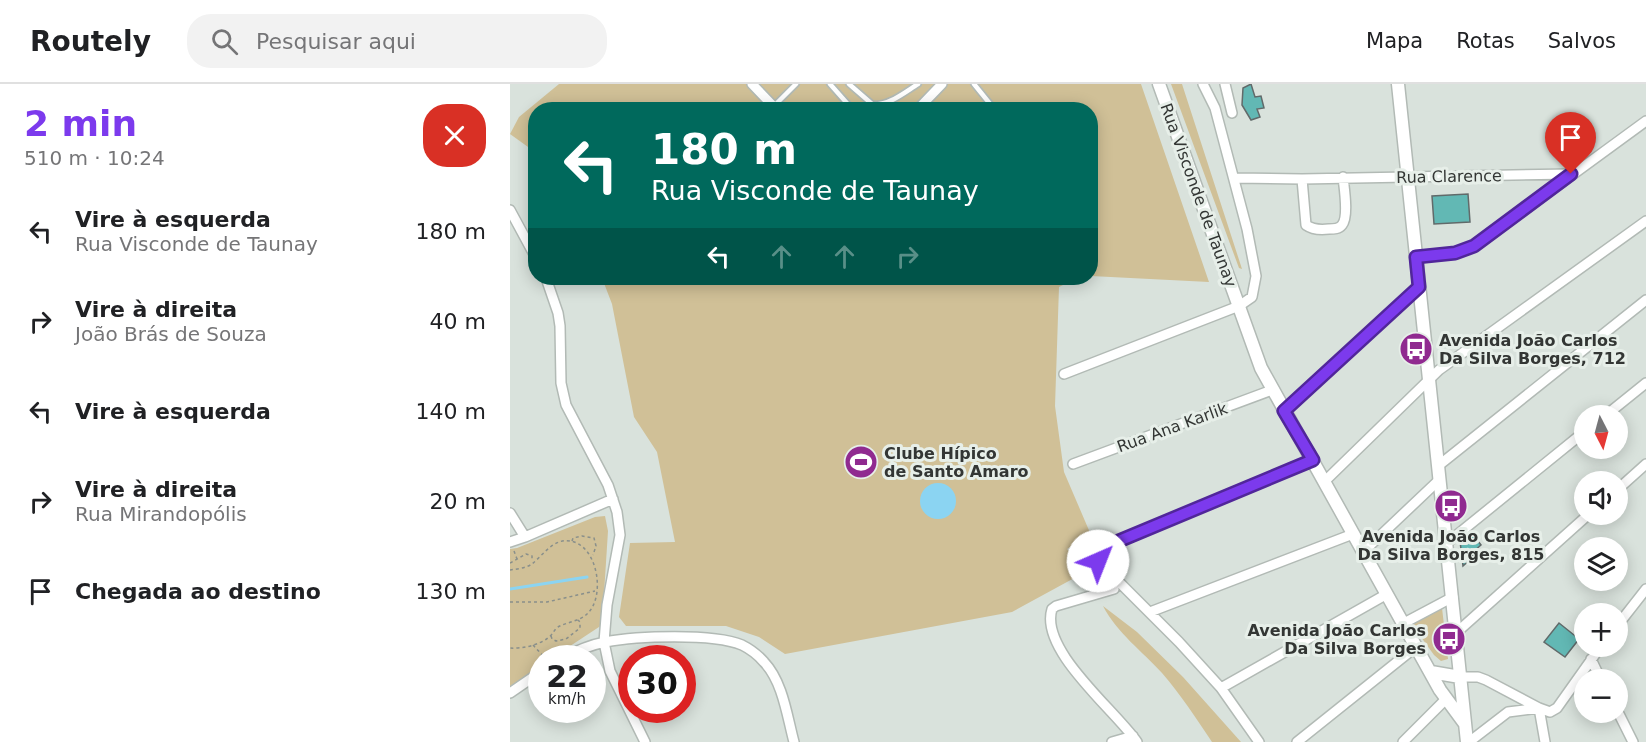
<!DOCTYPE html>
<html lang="pt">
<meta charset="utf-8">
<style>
:root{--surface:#fff;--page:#f2f2f2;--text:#202124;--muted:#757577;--line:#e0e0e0;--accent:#7c3aed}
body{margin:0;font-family:"DejaVu Sans",sans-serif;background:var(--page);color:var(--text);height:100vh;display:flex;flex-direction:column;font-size:22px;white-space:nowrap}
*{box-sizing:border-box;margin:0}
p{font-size:20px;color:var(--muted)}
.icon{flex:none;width:33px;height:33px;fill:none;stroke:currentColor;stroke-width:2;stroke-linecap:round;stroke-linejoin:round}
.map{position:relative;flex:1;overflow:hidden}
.side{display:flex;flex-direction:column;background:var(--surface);width:510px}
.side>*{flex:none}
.guide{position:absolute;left:18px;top:18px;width:570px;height:183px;border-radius:24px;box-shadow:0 3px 15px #0003;background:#00695c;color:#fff;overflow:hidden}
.needle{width:39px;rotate:174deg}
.tools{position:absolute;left:1064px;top:321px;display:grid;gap:12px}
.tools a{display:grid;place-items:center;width:54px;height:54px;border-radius:50%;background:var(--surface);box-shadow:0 3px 15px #0003;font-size:30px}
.speed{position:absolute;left:18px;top:561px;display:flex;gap:12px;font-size:30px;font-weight:700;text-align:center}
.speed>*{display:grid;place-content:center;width:78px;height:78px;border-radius:50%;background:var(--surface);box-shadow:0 3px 15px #0003;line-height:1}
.speed small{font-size:15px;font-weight:400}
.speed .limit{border:9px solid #d22;background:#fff;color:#111}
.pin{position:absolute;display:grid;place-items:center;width:51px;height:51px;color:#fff;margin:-62px -26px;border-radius:50% 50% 50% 0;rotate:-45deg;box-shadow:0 0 6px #0007}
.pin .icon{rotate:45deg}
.me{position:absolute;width:66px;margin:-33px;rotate:44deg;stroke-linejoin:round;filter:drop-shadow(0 0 4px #0008)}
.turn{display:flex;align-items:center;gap:21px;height:126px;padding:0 24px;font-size:27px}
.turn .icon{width:78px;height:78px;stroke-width:2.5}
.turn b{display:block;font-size:42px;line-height:51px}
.lanes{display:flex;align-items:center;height:57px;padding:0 24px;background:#0003;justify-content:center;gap:30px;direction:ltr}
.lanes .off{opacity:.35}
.round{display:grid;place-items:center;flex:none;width:63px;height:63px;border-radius:24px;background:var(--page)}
.overview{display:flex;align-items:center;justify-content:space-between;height:102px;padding:0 24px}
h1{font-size:36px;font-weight:800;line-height:45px;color:var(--accent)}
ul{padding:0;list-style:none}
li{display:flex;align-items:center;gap:18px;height:90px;padding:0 24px}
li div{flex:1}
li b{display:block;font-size:22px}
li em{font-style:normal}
header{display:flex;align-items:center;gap:36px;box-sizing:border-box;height:84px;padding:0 30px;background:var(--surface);border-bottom:2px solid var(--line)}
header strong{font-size:28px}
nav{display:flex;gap:33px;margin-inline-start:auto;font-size:21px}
.search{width:420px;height:54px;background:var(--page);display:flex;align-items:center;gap:15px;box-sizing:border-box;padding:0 21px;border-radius:24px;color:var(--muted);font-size:22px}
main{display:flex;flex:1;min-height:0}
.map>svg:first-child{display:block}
.green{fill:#d0c097}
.water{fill:#8bd4f2}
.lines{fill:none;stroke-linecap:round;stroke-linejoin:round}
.stream{stroke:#8bd4f2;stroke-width:3}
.building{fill:#62b8b4;stroke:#616a6a;stroke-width:1.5}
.service-casing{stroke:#b2bab5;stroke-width:8}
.minor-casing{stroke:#b2bab5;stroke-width:12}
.tertiary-casing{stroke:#b2bab5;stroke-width:15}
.path{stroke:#898f8b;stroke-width:1.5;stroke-dasharray:3 3;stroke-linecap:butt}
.service{stroke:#fff;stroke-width:4.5}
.minor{stroke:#fff;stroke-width:9}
.tertiary{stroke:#fff;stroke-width:12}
.route-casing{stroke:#51269a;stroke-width:15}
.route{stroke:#7c3aed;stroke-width:10}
.labels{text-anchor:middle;stroke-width:6;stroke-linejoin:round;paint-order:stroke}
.street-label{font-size:16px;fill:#333634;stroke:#e7efe9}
.poi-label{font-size:16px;font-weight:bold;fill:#333634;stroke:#e7efe9;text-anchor:start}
</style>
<header>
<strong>Routely</strong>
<div class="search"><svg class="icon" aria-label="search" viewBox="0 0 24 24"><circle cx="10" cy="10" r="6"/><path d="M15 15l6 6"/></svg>Pesquisar aqui</div>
<nav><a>Mapa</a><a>Rotas</a><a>Salvos</a></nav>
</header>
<main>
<section class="side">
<div class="overview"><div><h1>2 min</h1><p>510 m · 10:24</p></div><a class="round" style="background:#d93025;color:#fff"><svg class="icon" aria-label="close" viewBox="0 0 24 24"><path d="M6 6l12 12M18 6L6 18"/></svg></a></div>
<ul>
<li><svg class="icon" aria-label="left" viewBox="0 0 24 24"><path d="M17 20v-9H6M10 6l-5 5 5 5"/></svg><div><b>Vire à esquerda</b><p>Rua Visconde de Taunay</p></div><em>180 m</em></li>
<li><svg class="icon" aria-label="right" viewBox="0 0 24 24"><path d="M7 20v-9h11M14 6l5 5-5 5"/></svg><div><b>Vire à direita</b><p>João Brás de Souza</p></div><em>40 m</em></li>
<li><svg class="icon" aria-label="left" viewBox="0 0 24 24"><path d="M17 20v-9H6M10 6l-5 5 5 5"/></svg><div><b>Vire à esquerda</b></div><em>140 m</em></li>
<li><svg class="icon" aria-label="right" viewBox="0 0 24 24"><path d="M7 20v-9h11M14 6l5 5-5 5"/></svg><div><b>Vire à direita</b><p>Rua Mirandopólis</p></div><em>20 m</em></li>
<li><svg class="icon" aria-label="arrive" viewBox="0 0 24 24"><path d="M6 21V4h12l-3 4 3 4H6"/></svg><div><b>Chegada ao destino</b></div><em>130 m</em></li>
</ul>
</section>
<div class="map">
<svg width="1136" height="658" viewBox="0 0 1136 658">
<rect width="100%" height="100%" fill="#d9e2dc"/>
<path class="green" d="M49 0H631L699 198 581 192 580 26H26L25 68 0 50 9 33Z
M661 0H672L732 185 729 184Z
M92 194H567L549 203 545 322 554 388 581 451 557 465 579 486 502 528 275 570 249 553 216 542H116L109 533 120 459 165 458 147 368 124 333 102 220Z
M95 432 98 447 92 541 42 574H32L31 581 0 604V465L7 464 85 433Z
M593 522 627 548 673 593 731 658H702C686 634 671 611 652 589 632 567 607 549 593 522Z
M932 524 938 575 931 577 924 571 901 539Z"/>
<path class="water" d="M410 417a18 18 0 1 1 36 0a18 18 0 1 1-36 0Z"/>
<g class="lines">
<path class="stream" d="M0 505 77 493"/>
</g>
<path class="building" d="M741 0 745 13 751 12 754 24 747 25 750 33 741 36 732 21 733 4Z
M958 110 960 138 924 140 922 112Z
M961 448 971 461 962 469 963 473 953 482 950 457Z
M1049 539 1069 555 1055 573 1034 558Z"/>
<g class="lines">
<g class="service-casing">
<path id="service" d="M320 0 343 26
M339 0 362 20C377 23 395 8 408 0
M464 0 485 26
M206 22 211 26
M263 23 286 0"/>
</g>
<g class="minor-casing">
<path id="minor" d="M242 0 267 26
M715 0 722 29
M407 26 432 0
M724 94 792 95 1061 90
M792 95 796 141C803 146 811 146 819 145 824 145 829 145 832 141 839 133 834 103 833 93
M0 126 26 174
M906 173 945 169 965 162 1136 37
M36 194 48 229 50 242 51 299 56 321 98 401 107 428 110 451 97 521 94 558 100 587 135 658
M554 290 729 222 742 213 746 192 737 145 705 24 693 0
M774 327 909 203
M1095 332 1136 299
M563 380 762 306
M928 382 1136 216
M815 397 929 286 1136 137
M1107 406 1136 380
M0 429 15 453
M0 458 15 453 103 415
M937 459 1074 348
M853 468 929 396
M604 505 546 522 542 525C529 566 605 626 627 658
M640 528 843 450
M894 539 943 513
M1107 542 1136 505
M946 549 1079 430
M53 574C66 567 80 561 95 558 127 552 203 549 232 561 240 565 248 571 254 578 273 598 277 632 284 658
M1081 575 1091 596
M950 593H968L976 596 1029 624 1040 628 1047 624 1091 562
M711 604 877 510
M0 609 32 587
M1029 624 1035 658
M1107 626 1123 658
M602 658 623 652
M749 658 711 604 669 558 588 477V472L592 464 803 376
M787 658 907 562
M893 658 936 615
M959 658 998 628 1029 624"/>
</g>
<g class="tertiary-casing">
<path id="tertiary" d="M649 0 751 284 930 606 955 640
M888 0 957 658
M921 588 950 593"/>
</g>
<path class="path" d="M62 457 63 454 72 452 84 454 86 462 83 471
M4 467 7 475
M0 479 16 470 22 472V477
M0 486C7 485 16 484 22 480 33 471 44 454 60 457 88 461 96 513 77 530 70 537 57 538 48 543 44 546 43 550 39 553 30 561 12 565 0 564
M0 518H37L85 507
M41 552 42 555 46 557 56 555 70 544V538L68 536
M23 561 35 574"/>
<use href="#service" class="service"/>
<use href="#minor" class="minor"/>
<use href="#tertiary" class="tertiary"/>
</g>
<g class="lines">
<g class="route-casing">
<path id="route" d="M588 477V472L592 464 803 376 774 327 909 203 906 173 945 169 964 162 1061 90"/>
</g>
<use href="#route" class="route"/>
</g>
<defs>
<g id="bus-disc" transform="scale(1.725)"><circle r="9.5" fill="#902a90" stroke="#e7efe9"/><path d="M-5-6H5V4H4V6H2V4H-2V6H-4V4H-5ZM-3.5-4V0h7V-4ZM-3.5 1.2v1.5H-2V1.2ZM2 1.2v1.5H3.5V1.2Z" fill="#fff"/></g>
<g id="stadium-disc" transform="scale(1.725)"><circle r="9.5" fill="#902a90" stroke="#e7efe9"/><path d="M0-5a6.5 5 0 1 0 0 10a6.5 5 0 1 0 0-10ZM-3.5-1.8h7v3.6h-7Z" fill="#fff"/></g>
</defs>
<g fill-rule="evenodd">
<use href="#bus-disc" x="906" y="265"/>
<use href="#stadium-disc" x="351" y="378"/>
<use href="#bus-disc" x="941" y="422"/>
<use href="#bus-disc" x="939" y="555"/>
</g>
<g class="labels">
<g class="street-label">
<text transform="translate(939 92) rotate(-1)" y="6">Rua Clarence</text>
<text transform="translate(689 111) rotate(70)" y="6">Rua Visconde de Taunay</text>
<text transform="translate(662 343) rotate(-20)" y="6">Rua Ana Karlik</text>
</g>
<g class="poi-label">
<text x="929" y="262">Avenida João Carlos<tspan x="929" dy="18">Da Silva Borges, 712</tspan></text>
<text x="374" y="375">Clube Hípico<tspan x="374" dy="18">de Santo Amaro</tspan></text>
<text x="941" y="458" text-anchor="middle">Avenida João Carlos<tspan x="941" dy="18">Da Silva Borges, 815</tspan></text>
<text x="916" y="552" text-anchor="end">Avenida João Carlos<tspan x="916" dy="18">Da Silva Borges</tspan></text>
</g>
</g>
</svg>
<div class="tools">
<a><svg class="needle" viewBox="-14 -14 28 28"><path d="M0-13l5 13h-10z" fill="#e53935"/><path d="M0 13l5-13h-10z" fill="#757577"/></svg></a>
<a><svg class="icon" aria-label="sound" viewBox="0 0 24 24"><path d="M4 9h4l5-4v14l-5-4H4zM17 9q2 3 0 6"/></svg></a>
<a><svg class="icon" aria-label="layers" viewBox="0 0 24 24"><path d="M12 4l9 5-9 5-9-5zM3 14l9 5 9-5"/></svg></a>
<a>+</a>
<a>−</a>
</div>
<div class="speed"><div>22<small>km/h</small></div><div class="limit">30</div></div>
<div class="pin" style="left:1061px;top:90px;background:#d93025"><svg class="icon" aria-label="arrive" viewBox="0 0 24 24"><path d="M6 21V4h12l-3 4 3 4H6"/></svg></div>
<svg class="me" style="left:588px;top:477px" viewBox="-20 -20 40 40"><circle r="19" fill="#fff"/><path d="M0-13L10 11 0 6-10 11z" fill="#7c3aed"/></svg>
<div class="guide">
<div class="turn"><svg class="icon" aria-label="left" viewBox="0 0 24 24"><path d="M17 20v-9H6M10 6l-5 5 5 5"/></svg><div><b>180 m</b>Rua Visconde de Taunay</div></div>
<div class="lanes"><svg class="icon" aria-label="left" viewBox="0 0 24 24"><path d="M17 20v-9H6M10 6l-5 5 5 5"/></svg><svg class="icon off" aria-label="ahead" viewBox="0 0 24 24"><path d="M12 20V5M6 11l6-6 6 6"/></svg><svg class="icon off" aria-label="ahead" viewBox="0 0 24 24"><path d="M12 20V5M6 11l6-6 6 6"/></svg><svg class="icon off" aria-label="right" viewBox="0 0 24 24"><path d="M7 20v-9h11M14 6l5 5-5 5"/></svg></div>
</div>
</div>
</main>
